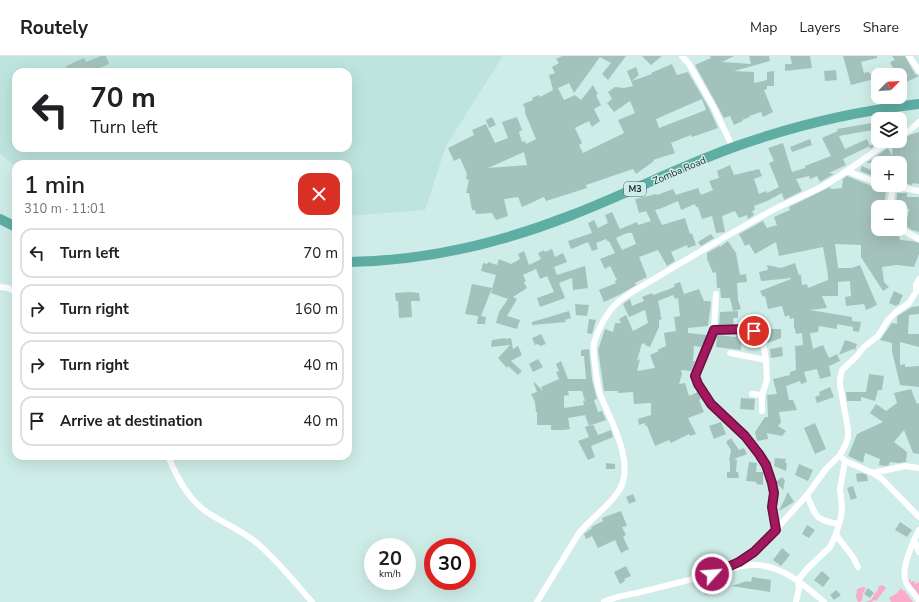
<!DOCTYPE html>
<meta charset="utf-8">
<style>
:root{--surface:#fff;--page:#f2f2f2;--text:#202124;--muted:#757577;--line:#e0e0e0}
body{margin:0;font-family:"Nunito Sans",sans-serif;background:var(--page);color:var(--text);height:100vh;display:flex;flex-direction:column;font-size:15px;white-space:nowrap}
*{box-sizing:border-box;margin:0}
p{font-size:13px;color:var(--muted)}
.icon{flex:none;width:22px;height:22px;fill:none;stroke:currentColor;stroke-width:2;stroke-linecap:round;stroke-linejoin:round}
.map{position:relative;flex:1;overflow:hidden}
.panel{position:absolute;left:12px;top:104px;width:340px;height:300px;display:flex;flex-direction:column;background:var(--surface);border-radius:12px;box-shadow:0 4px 16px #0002}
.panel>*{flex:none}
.banner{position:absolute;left:12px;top:12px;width:340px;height:84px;border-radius:12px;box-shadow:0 4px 16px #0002;background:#fff;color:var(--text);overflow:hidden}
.needle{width:26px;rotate:66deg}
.buttons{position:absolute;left:871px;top:12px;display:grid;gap:8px}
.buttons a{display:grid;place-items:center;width:36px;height:36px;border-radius:8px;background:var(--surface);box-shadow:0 4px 16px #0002;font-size:20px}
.speed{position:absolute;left:364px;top:482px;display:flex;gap:8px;font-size:20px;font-weight:700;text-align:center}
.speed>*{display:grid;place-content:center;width:52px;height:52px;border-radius:50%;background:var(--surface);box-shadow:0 4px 16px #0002;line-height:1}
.speed small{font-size:10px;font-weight:400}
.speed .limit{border:6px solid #d22;background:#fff;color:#111}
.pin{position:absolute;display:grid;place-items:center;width:34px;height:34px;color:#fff;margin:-17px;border:2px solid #fff;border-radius:50%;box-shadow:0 1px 4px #0007}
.me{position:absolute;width:44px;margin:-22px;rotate:64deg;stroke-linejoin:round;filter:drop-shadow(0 0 3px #0008)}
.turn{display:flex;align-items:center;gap:14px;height:84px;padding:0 12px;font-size:18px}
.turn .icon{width:52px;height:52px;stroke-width:2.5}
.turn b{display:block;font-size:28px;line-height:34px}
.round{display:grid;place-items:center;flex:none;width:42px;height:42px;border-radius:12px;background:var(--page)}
.summary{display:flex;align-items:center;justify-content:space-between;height:68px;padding:0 12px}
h1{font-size:24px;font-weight:600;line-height:30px}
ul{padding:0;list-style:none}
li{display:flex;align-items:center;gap:12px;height:50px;margin:0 8px 6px;padding:0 4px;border:2px solid var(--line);border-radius:12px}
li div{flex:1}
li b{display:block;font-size:15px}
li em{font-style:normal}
header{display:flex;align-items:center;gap:24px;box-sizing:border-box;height:56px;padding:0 20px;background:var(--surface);border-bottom:1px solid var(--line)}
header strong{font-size:19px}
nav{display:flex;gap:22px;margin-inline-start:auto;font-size:14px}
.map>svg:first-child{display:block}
.built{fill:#bde5de;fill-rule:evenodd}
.green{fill:#faabc7}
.building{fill:#a4c2bc;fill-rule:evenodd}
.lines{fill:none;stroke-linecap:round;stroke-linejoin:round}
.minor{stroke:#fff;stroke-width:6}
.trunk{stroke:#5eaea4;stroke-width:10}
.route-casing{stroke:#6a103e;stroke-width:10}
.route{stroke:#a3185f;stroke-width:7}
.labels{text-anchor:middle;stroke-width:3;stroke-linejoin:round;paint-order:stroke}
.shield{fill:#cfede8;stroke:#536461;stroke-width:1}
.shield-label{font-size:9px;font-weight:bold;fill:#1e2927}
.street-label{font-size:10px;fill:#1e2927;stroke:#cfede8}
</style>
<header>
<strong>Routely</strong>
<nav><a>Map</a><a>Layers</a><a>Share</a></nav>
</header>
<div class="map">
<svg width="919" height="546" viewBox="0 0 919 546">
<rect width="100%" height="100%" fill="#cfede8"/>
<path class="built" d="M0 0H503L446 90 425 154 348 160V108H16V111L0 98ZM16 16H348V92H16Z"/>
<path class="green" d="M910 523 911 526 914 525 915 528 919 526V544L916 539 918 538 915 533 911 534 908 524Z
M883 529 886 532 876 545 873 544 872 546H865L871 544 876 536 878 534 879 530Z
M863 531 866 532 863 537 862 545 858 546 856 541 857 533Z
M901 532 903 535 904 534 913 546H891L889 542 897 537Z"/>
<path class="building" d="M101 0H106L109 8 90 16H72L71 14 68 15 66 10 84 2 86 6Z
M562 0H626L608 24 602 18 611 7 600 1 574 37 569 27 558 32 564 44 575 39 581 44 593 29 598 38 596 39 601 49 594 53 600 65 592 71 589 65 575 72 582 87 579 89 583 97 624 77 618 64 635 57 630 45 614 56 607 47 612 43 608 36 615 31 624 32 633 30 627 15 636 11 639 19 632 25 652 18 651 17 672 8 677 19 688 16 709 52 718 72 692 81 691 79 671 87 675 97 653 104 654 105 636 118 633 113 586 129 587 132 546 145 544 141 522 151 518 141 504 143 508 160 496 164 492 157 476 158 475 154H472L469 137H466L469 124 466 123 467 118 460 102 454 105 448 92 474 79 472 74 486 68 495 87 508 82 502 66 517 61 522 74 519 76 522 86 525 85 526 88 536 83 525 57V53L523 48 533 44 532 42 539 39 540 41 553 34 549 19 555 17 552 11 559 7 556 3ZM702 43 706 54 659 72 656 63ZM524 96 527 109 488 112Z
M642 0H662L651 9Z
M710 0H734L722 6 751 8 749 0H769L770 5 734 15 754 16V27L767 24V16L774 15V30H767V33L764 34 773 56 763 61 761 56 749 60 750 61 742 64 743 65 734 69 730 60 724 62 695 9 711 2Z
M790 0H810L812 12 785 15V8H792Z
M843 0H877V2L861 6 864 17 869 16 870 18 893 12 890 6 895 4 892 0H905L915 18 919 20 900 29V19L897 17 891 19H878V22L851 29Z
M836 14 837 24 825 25 824 15Z
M492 61 496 69 489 72 486 64Z
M878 66V73L839 80 845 93 867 83 870 90 843 103 846 109 829 117 834 118 820 126 817 120 810 123 809 120 796 123 802 135 784 144 782 137 767 145 754 150 755 154 752 155 754 159 748 163 747 159 739 162 735 155 722 160 725 176 716 177 712 160 702 163 698 151H696L695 148 681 154 678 145 662 152 655 154 662 169 685 162 690 178 692 177 696 189 688 192 687 189 671 196 675 205 667 210 658 194 639 201 647 221 635 227 636 229 619 239 604 246 599 234 616 227 615 225 617 224 610 210 605 213 600 203 615 197 609 185 608 186 606 183 596 187 598 193 592 195 588 186 571 193 568 185 592 177 588 167 594 164 598 172 608 167 605 159 612 156 620 173 637 166 638 169 651 165 646 155 639 157 635 143 656 138 657 139 673 133 676 139 698 132 701 139 713 134 709 125 719 122 717 115 730 109 734 119 759 113 762 120 754 123 759 138 766 135 767 137 779 131 769 107 774 105 768 92 783 87 792 116 805 112V110L831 100 822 82 838 75 837 73ZM627 177H632L636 188 622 194 616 182Z
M919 76V128L913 127 912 129 903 127 902 123H900V107H866L888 92 892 100 893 89 894 88 910 79Z
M810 83 812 89 792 96 790 91Z
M879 85H882L870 93 869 90Z
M862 110 878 117V122L860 115Z
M847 120 874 131 886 134 884 151H878V173H897L900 184 912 185 919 187V198L914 211 897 209 882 211 884 226 889 231 883 235 861 201V189L835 188 838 212H852L860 209 877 249 866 254 864 248 846 250 845 241 851 240 850 225 838 226V240H822L827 252 810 254 852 261V265L861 266 859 276 853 275V271L837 268V273L819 270 818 276 810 277 813 293 823 289 829 302 837 298 840 305 829 310 831 320 820 323 817 313 804 316 807 326 801 328 800 325 786 330 789 344H793L797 354 779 356 781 366 778 370 786 375 782 380 767 377 768 383 757 385 755 376 765 361H768L767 339 777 338 773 323 790 319V316L796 314 795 290 803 289 802 277 796 278 794 270V262L790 263 789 259 785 261 782 250 768 253 765 240 763 241 760 235 791 223V222L761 225 759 216 768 214 767 209 781 212 795 207 799 219H801L802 229 807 228 808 232 828 224V219L823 191 779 200 776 186 755 198 749 188 745 190 739 178 763 165 767 172 777 169 774 161 790 154 789 151 830 131 831 133 842 132 843 123Z
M897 137H907V141H919V176L912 174 906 170 909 153 896 151Z
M711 178 714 182 701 190 698 186Z
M728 185 736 197 740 219 746 218 747 226 737 227 738 244 741 253 733 255 730 242H721L720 232H717L716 216 713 217 707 203V197L719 190 720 191Z
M552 193 555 201 563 197 567 206 554 211 557 219 585 210 588 232 573 234 572 222 559 227 565 242 540 251 537 242 554 236 547 220 540 223 536 213 523 219 526 225 524 226 527 232 513 241 517 243 507 260 520 264 517 273 496 267 499 256 508 243 491 237 496 219 481 215 483 207 487 208 488 206 497 209 499 203 511 208 520 203 518 198 524 195 529 209 541 203 538 197 544 194 545 196Z
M680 226 684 238 699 233 704 245H710L711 247 708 270 688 272V277L707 279 701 291 694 290 693 305H695L691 315 681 314 682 318 679 328 685 327 689 340 698 336 701 343 699 344 704 356 688 362 696 378 690 380 689 378 671 387 669 384 655 390 647 370H645V367L639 369 638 363 651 359V347L634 348 633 336 618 337V335H604L598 294 605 273 613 276 615 267H621L619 263 626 259 633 275 648 267 645 254 629 261 623 248 630 243 632 250 644 245 642 241 652 237 653 239 672 232 675 230 674 228ZM673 239 675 243 678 242 680 260 674 261 676 275 664 277 666 290 657 294 659 295 650 299 655 312 637 315 640 303 637 305 642 287 644 288V286L645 289 650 291 659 271V264L662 263 660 259H661L658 245Z
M472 228 492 232 481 260 486 261 485 268H477L478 260 465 258Z
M894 235 903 239 899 248 896 250 889 247Z
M410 236 419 237 420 245H411L412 261 399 262 398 245H396L395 237Z
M575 248 589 249 587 260 576 259Z
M919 250V258L909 259 908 278H919V291L900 286V309L905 308V311L919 310V331L900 329 892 295V287L880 284 892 267 897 268V261L899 259 912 251Z
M569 255 571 262 565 264 566 266 532 269V266Z
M738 255V262H733L734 269 719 270 720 256Z
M589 263 596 264 592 278 587 277Z
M765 273H781V282L768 287 765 281Z
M541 278 546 288 540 290 538 288 535 289 532 282Z
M736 278H742L741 294 716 291 717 279 736 281Z
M505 282V283L511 282 513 293 518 290 522 299 511 305 522 315 518 319 508 310 507 312 498 302 510 289 491 291 492 284Z
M845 284 857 288 855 294 853 293 839 299Z
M782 291 783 300 771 302 770 293Z
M589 293 592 324 597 343 594 344 598 356 602 355 606 364 589 370 585 359 568 362 570 373 564 374H551V369H537V356H536L535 346 531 338 537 336 533 325 543 335 541 331 559 323 556 316 559 315 556 308 561 305 568 323H586L584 300H581V294ZM568 335H582L585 345H583L584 349 564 352V340L569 339Z
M538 303 543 311 533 316 529 308Z
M869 318 884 320 882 334H878L875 345 861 341V345H847L846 336H866Z
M830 331 834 341 817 347 815 341 820 339 819 336Z
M911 333 917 348 919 347V398L913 397 904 374 894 386 907 396 906 406 898 407 890 406 889 409 885 410 879 409 880 403 865 397 863 407 848 400 857 378 883 366 870 357 876 348 886 355 897 347 894 337Z
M741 342 755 343 754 354 740 353Z
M721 366 726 378 714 383 709 370Z
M815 367 826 393 815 398 804 372Z
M593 368 598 379 611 374 613 381 591 390 595 401 588 404 578 385 589 381 585 371Z
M731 382 739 394 744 392 747 398 734 403 737 404 736 416H738L739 422H727V416H730V405H729L731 394 726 386Z
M775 402 786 403 785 407H787L786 415 774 410Z
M749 406 757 407 756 416H763V429L756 428 757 426 746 425Z
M606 407 615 408V413H606Z
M799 408 813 414 808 425 795 419Z
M862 417 867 419 868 425 857 426 856 418Z
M782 421 785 424 783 434 776 426Z
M853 430 857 442 851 444 847 432Z
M788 436 794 446 779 455Z
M633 438 636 445 629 448 626 441Z
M621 455 627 470 622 471 626 479 623 481 629 493 621 497 615 484 598 492 592 480 586 483 584 478 592 472 591 471 603 465 602 462Z
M900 466 912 474 907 481 895 474Z
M807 469 815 474 809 482 802 478Z
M782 492 790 499 781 510 773 504Z
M626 510 631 520 624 523 625 525 620 528 614 516Z
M822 515 830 522 823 531 814 524Z
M752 521 771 524 770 536 731 530 747 525 751 526Z
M718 529 719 535 705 539 704 532Z
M868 532 874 537 870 542 864 538Z
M836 534 841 539 834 544 830 539Z"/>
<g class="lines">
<path class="minor" d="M682 0 689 8 713 50 733 92
M909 0 919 15
M900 80 910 74 919 66
M847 115 878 127
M886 129 919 135
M891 151V144L893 130
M900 169 904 175 919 183
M0 231 8 232 16 236
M716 238 714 274 695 316V324L711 348 745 380 759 398 766 409 772 427 774 437 772 451 776 474
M714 274H751L758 278 763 286 766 304
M730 297 766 304 767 324 762 339 752 338
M762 355V339
M168 400C178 424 190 447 213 460 228 469 244 476 258 488 278 505 295 527 312 546
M843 403 845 405 873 417 882 423 919 461
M873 417 905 410 919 412
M807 439C816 461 815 464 839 468
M919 474C913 485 900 514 906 526 909 533 915 538 919 545
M836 478 839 483 853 501 858 511
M914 484 919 496
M728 513C738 511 748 508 758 509 785 511 805 530 824 546
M537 546 579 477C592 461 610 450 620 433 635 405 610 364 600 338 597 328 596 318 595 308 594 302 593 294 594 287 598 273 607 256 618 246 630 236 650 226 664 217 699 196 735 175 771 155 788 146 806 139 823 130 847 117 867 99 891 85
M604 546C614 541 626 539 637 537 681 525 727 520 762 489L807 439 826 413 840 399 845 390 848 382V373L840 329V323L842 314 856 301 864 291 878 280 888 264 896 256 909 247 916 236V229L919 223
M796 546 799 532 798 524 807 513 830 491 836 478 841 461 842 450 840 433 845 405"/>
<path class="trunk" d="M0 163 16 171
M348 206C424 205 501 187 572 159 626 138 679 111 734 91 793 70 856 55 919 48"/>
</g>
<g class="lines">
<g class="route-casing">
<path id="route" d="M712 518 739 506 754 496 776 474 772 451 774 437 772 427 766 409 759 398 745 380 711 348 698 328 695 320 714 274 749 273 754 275"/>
</g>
<use href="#route" class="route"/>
</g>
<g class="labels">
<rect class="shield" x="624" y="126" width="22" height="14" rx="3"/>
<g class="shield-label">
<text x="635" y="136">M3</text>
</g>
<g class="street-label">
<text transform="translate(679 114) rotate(-23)" y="4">Zomba Road</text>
</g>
</g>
</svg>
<div class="buttons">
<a><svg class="needle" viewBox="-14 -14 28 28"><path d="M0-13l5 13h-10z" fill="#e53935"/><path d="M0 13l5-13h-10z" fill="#757577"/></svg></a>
<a><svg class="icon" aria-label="layers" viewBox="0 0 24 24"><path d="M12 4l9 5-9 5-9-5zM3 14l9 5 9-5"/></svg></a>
<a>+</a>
<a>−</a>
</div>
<div class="speed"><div>20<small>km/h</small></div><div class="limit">30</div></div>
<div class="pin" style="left:754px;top:275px;background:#d93025"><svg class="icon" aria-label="arrive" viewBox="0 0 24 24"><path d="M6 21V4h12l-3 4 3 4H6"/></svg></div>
<svg class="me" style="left:712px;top:518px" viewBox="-20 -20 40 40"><circle r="17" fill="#a3185f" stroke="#fff" stroke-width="3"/><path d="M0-11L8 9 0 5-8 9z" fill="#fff"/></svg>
<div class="banner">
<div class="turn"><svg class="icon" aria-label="left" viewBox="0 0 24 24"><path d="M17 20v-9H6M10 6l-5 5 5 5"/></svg><div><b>70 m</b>Turn left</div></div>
</div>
<section class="panel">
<div class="summary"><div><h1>1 min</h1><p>310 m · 11:01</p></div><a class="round" style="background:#d93025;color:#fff"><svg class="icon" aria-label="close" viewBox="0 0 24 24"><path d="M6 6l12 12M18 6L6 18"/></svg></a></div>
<ul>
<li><svg class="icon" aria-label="left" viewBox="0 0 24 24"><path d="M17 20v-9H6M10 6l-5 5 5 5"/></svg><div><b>Turn left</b></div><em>70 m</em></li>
<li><svg class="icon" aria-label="right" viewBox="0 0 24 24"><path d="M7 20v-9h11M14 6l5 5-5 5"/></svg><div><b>Turn right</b></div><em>160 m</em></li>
<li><svg class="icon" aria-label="right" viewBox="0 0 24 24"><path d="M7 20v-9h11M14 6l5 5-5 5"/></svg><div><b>Turn right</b></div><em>40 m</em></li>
<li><svg class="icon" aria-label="arrive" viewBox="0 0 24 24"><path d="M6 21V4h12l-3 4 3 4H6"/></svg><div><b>Arrive at destination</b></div><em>40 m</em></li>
</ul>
</section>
</div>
